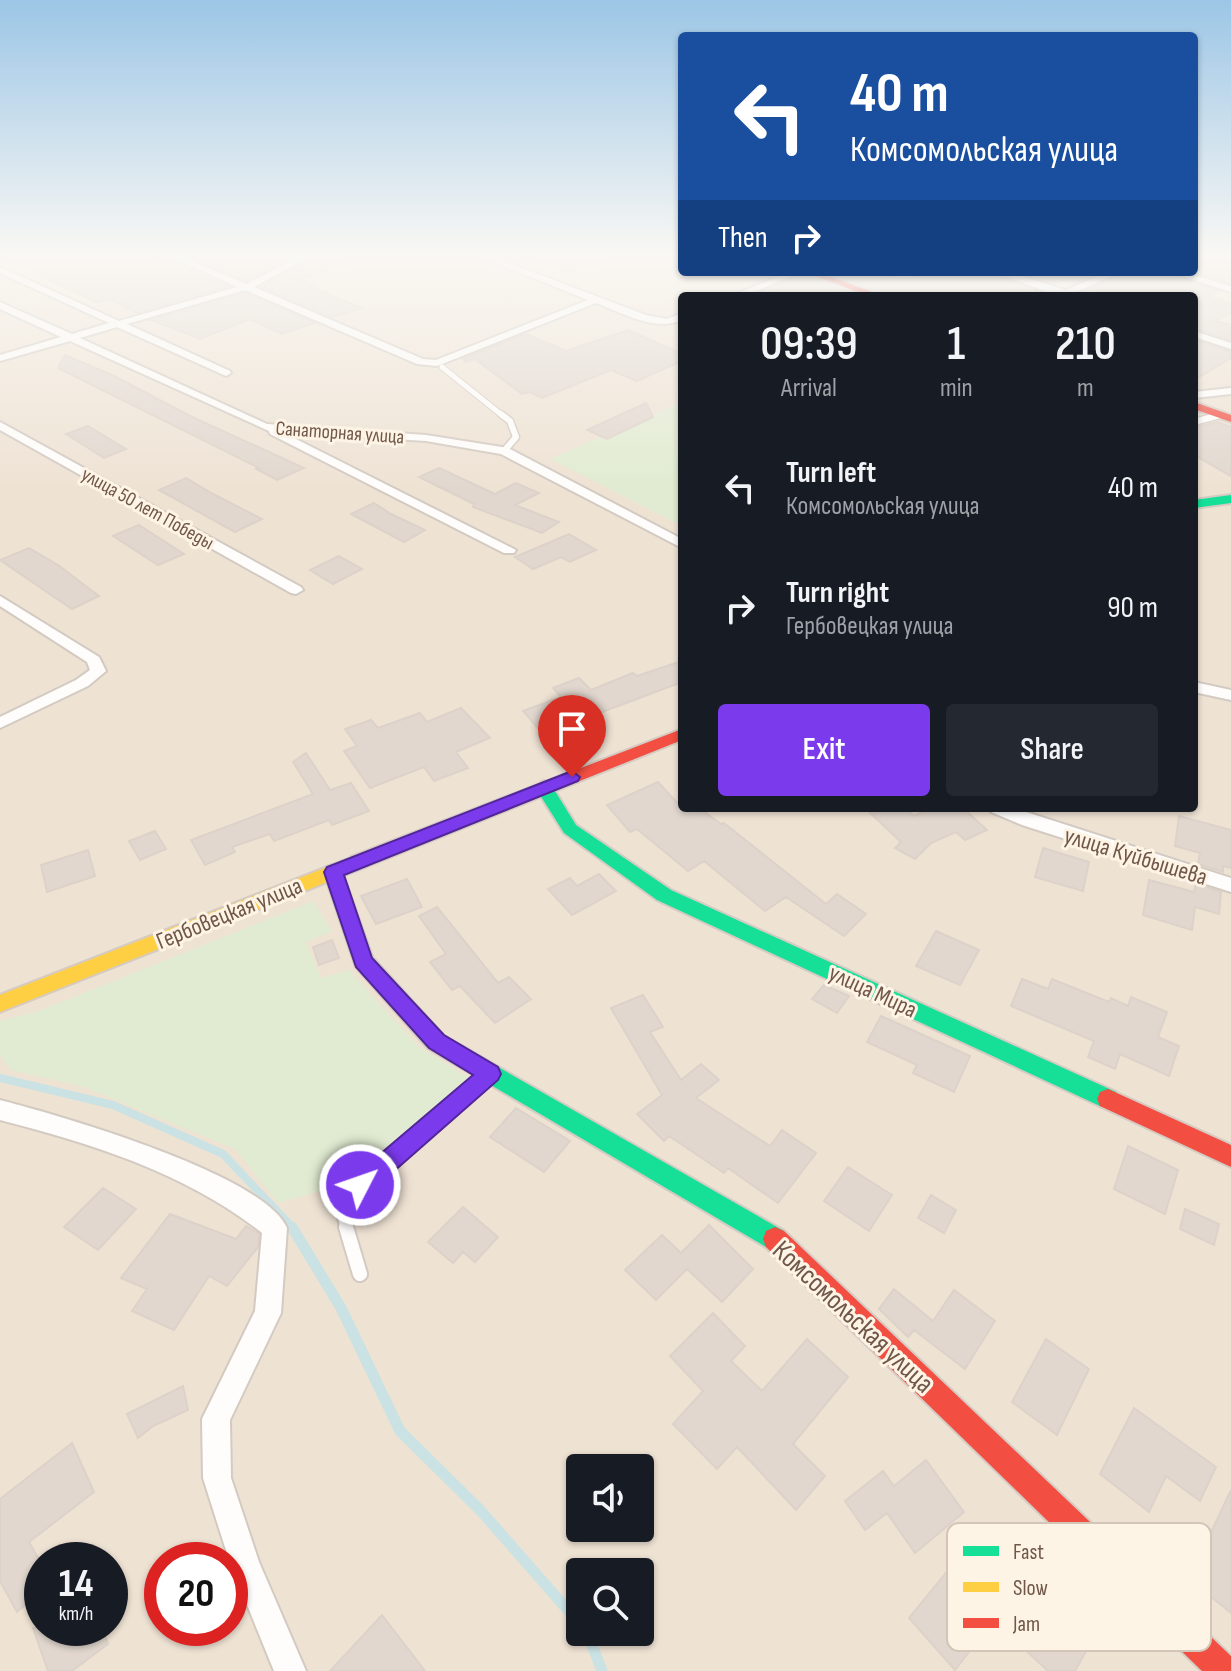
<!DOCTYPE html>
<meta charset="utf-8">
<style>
:root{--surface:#171b24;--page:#242831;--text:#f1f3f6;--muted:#9ea1a6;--accent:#7c3aed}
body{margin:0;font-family:"Sofia Sans Condensed",sans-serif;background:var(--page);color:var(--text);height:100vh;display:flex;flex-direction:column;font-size:30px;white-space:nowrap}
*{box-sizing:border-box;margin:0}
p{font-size:26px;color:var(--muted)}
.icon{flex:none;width:44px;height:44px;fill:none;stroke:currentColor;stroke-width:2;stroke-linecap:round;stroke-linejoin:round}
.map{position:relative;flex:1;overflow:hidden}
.details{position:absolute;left:678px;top:292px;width:520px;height:520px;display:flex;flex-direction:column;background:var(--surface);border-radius:8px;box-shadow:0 2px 6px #0004}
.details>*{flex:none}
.top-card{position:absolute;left:678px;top:32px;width:520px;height:244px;border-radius:8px;box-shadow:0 2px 6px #0004;background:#1a4fa0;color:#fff;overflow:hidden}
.controls{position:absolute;left:566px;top:1454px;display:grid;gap:16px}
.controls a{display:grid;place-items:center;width:88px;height:88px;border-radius:8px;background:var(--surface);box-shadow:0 2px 6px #0004;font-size:40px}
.speed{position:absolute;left:24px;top:1542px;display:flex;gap:16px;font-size:40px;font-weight:700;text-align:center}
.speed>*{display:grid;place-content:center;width:104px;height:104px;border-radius:50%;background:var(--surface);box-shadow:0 2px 6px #0004;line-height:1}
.speed small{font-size:20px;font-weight:400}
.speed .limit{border:12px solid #d22;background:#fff;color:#111}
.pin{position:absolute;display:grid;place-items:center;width:68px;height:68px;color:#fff;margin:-82px -34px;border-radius:50% 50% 50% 0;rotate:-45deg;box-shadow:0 0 8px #0007}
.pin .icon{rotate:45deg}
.me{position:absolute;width:88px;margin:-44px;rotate:49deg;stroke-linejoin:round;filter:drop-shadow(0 0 6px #0008)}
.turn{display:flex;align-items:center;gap:28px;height:168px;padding:0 40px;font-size:36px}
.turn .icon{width:104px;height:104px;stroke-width:2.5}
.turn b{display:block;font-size:56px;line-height:68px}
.then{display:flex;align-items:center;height:76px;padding:0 40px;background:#0003;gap:16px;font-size:30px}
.eta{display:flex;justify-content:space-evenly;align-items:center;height:136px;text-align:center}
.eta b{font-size:48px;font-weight:600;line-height:56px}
.action{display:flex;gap:16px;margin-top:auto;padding:16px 40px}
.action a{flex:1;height:92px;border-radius:8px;background:var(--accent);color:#fff;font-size:32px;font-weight:600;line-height:92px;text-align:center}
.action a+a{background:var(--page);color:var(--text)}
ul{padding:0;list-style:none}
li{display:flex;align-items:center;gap:24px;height:120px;padding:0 40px}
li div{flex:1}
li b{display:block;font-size:30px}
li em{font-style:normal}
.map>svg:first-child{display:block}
.residential{fill:#eee2d3;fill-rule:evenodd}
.green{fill:#e1ebd1}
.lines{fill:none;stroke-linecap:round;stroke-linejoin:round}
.stream-far1{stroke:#cae2e3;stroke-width:8}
.stream{stroke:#cae2e3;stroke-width:11}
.building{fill:#e1d7ce;stroke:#ddd2c9;stroke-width:2}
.lane-far3-casing{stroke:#d3cac2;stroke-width:7}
.lane-far2-casing{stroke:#d3cac2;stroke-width:9}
.lane-far1-casing{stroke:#d3cac2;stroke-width:15}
.lane-casing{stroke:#d3cac2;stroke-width:18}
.street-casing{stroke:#d3cac2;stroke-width:4}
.fast-casing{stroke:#d5cbc3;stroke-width:4}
.slow-casing{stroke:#d5cbc3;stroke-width:4}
.jam-casing{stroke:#d5cbc3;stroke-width:4}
.lane-far3{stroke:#fefdfb;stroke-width:5}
.lane-far2{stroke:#fefdfb;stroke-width:6}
.lane-far1{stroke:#fefdfb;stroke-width:11}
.lane{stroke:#fefdfb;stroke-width:14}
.street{fill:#fefdfb;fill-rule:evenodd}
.fast{fill:#16e098;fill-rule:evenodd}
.slow{fill:#ffcf43;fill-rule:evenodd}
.jam{fill:#f24e42;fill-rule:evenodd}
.route{fill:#7c3aed;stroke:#51269a;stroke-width:2}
.labels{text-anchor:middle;stroke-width:6;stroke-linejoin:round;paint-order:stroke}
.far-street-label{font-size:20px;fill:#705749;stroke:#fef4e6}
.street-label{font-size:24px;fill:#705749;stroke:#fef4e6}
.near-street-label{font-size:28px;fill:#705749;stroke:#fef4e6}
.key{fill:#fef4e6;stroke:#d3c5b7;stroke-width:2}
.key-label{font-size:22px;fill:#705749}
</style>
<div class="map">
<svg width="1231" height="1671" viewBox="0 0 1231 1671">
<rect width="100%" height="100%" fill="#f5efe6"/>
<path class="residential" d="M0 256H682V272H1194V256H1231V1671H0ZM682 296H1194V808H682ZM580 1468H640V1528H580ZM42 1560H110V1628H42ZM162 1560H230V1628H162ZM580 1572H640V1632H580Z"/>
<path class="green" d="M682 402V526L550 459Z
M313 901 332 931 306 942 321 978 349 970 419 1047 469 1078 351 1182 278 1203 235 1149 84 1087 11 1070 0 1056V1021L39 1011Z"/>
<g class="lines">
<path class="stream-far1" d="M0 1078 113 1105 223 1154 294 1229"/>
<path class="stream" d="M292 1227 341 1308 400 1431 481 1511 580 1624
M587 1632 602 1671"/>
</g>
<path class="building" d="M0 256H154L228 286 137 313 110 299 97 303Z
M210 256H295L246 281 209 265Z
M314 256 344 264 300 279 312 285 308 286 362 308 333 317 261 287Z
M526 256H608L609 260 566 273Z
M1231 258V283L1194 272V263Z
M841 272 875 275 882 273 905 281 926 272H991L1037 291 1031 294 1021 291 1011 296H888L836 274Z
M1017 272H1100L1074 283 1062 280 1054 283Z
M1123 272H1166L1219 291 1209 297 1231 303V312L1215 321 1231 325V340L1194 328V296H1115L1091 289Z
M803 275 857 296H752Z
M245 293 315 323 282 334 250 319 200 339 151 320Z
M628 330 682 354V361L637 381 611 370 542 398 530 392 522 394 475 359 466 362 463 359 526 334 566 351Z
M1194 340 1231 352V358L1194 380Z
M65 355 116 377 190 416 304 468 277 480 256 469 259 468 58 368Z
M646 403 653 417 607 439 587 430Z
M1217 422 1231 427V476L1194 455V428Z
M88 426 126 449 104 458 66 434Z
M439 468 495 494 516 483 539 493 515 505 559 522 542 533 473 507 474 504 419 477Z
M186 478 213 494 262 519 235 532 159 490Z
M374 503 391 514 425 530 404 542 351 514Z
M139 525 184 554 158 565 113 536Z
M569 534 596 550 570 562 561 557 533 569 515 557Z
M29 548 58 565 99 596 72 609 0 560Z
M339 556 362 569 333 584 310 570Z
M682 661V682L570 724 574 730 553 738 543 726 538 728 523 711 561 697 553 688 579 678 591 690 633 673 637 676Z
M461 708 490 738 456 752 468 768 434 781 424 767 370 788 344 751 357 746 345 729 371 720 378 728 420 713 427 722Z
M306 753 330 790 351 783 369 811 332 825 329 820 274 841 270 834 232 847 235 852 205 865 191 840 313 794 293 762Z
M658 782 682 808H699L721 824 724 823 826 904 837 894 866 914 844 936 786 897 765 911 704 861 688 871 637 829 630 832 607 805Z
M865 808H905L914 816 931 808H963L987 830 965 840 956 832 931 843 915 859 895 848 901 842Z
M1179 816 1231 830V868L1223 866V872L1198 864 1200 853 1175 846Z
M155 831 166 849 140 860 129 841Z
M1043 848 1089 862 1083 891 1035 877Z
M88 850 95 876 47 892 41 865Z
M599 874 616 891 572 915 548 889 570 878 577 886Z
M407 879 422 907 376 924 361 896Z
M1149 880 1194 892 1196 884 1221 892 1219 914 1195 907 1192 930 1143 915Z
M437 907 498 983 509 977 531 999 495 1023 460 986 452 990 430 962 446 954 419 916Z
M936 931 979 950 960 985 916 966Z
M332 940 339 958 319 965 313 947Z
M1022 979 1048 989 1052 979 1109 1002 1111 998 1128 1006 1131 997 1167 1012 1158 1037 1179 1046 1169 1076 1120 1054 1115 1069 1088 1057 1094 1041 1011 1006Z
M824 985 849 996 837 1013 812 999Z
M643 995 663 1027 650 1032 681 1080 701 1064 719 1080 696 1098 770 1146 782 1130 816 1153 778 1203 728 1168 724 1173 669 1136 664 1141 637 1114 662 1095 611 1008Z
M881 1016 970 1056 954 1092 913 1073 917 1065 867 1042Z
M516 1108 570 1141 544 1172 490 1137Z
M1128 1146 1178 1170 1165 1214 1114 1189Z
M848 1167 892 1195 869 1231 824 1201Z
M103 1188 136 1209 98 1250 64 1227Z
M931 1195 956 1210 944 1233 918 1218Z
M463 1207 498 1237 475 1262 463 1252 453 1263 428 1242Z
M1185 1209 1219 1224 1214 1245 1180 1229Z
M170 1214 236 1239 246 1226 259 1234 258 1247 227 1286 209 1276 174 1330 132 1311 147 1289 121 1278Z
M709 1225 753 1269 722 1302 687 1269 656 1300 625 1270 662 1235 681 1253Z
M894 1289 933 1321 954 1290 995 1321 965 1369 914 1330 908 1337 879 1309Z
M713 1313 745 1346 731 1361 762 1391 807 1339 848 1377 793 1444 825 1476 796 1510 737 1447 717 1469 673 1424 703 1391 670 1356Z
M1046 1339 1089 1369 1057 1435 1012 1402Z
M183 1386 188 1410 153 1426 138 1438 127 1414Z
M1134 1408 1216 1467 1200 1501 1166 1476 1149 1512 1100 1474Z
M72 1443 94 1492 29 1542 42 1565V1590L17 1612 0 1581V1499Z
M926 1460 964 1512 915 1553 887 1513 865 1530 845 1501 883 1471 894 1486Z
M1231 1490V1613L1189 1579Z
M968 1546 1013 1595 955 1670 909 1618Z
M1058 1578 1104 1619 1075 1671H1048L1019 1644Z
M382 1615 425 1671H330Z
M33 1628H102L108 1644 72 1671H48Z"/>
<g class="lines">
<g class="lane-far3-casing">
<path id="lane-far3" d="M442 367 503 416
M1217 416 1220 415"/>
</g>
<g class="lane-far2-casing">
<path id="lane-far2" d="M501 414 510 421 516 437 504 451
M1194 422 1220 415"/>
</g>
<g class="lane-far1-casing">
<path id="lane-far1" d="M347 1229 339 1204 487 1077"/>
</g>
<g class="lane-casing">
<path id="lane" d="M346 1227 360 1274"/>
</g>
<g class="street-casing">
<path id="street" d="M169 256H180L246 284 301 256H311L254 287 423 359 436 360 588 300 479 256H490L646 315 667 319 682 313V320C654 332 623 313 596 303L437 366 417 364 245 290 127 324 230 371 231 373 226 376 117 327 80 338 267 424 426 435 508 448 682 539V548L501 454 426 441 282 432 516 550 514 553H504L270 434 269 431 70 341 0 361V355L61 337 0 309V302L72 334 109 323 0 273V267L119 321 237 287Z
M1194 256H1212L1194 260Z
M790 272H802L744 296H730Z
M994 272H1007L1066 290 1108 272H1120L1075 293 1080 296H1058Z
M1169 272H1183L1231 286V292Z
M1194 331 1231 343V349L1194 337Z
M1231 388V394L1194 398V392Z
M0 422 301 587 303 590 296 594 291 593 0 430Z
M0 596 99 657 106 671 88 686 0 728V717L76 680 90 670 87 662 0 606Z
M1194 682 1231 690V700L1194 692Z
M988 808H1014L1231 878V892L1022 825 991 812Z
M0 1100C58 1115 264 1174 287 1228L281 1313 230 1420 231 1478 259 1562 306 1671H274L230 1563 203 1478 202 1419 255 1311 262 1233C186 1173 93 1144 0 1120Z"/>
</g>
<g class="fast-casing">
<path id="fast" d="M1231 495V503L1194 508V500Z
M544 781 550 783 576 825 671 890 1116 1092 1119 1099 1116 1106 1108 1109 1100 1106 657 900 564 833 535 787Z
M333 865 340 867 342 872 372 957 444 1036 784 1231 787 1239 784 1247 775 1251 766 1247 428 1048 356 967 324 872 326 867Z"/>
</g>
<g class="slow-casing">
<path id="slow" d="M358 855 365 857 367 862 365 867 0 1012V995Z"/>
</g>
<g class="jam-casing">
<path id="jam" d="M805 272H818L883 296H869Z
M1194 402 1231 415V422L1194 409Z
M682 729V740L365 867H351L349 862 351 857Z
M1108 1089 1231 1145V1167L1100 1106 1097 1099 1100 1092Z
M775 1227 784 1231 1231 1656V1671H1202L766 1247 763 1239 766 1231Z"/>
</g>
<use href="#lane-far3" class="lane-far3"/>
<use href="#lane-far2" class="lane-far2"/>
<use href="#lane-far1" class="lane-far1"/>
<use href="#lane" class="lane"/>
<use href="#street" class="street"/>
<use href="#fast" class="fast"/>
<use href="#slow" class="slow"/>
<use href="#jam" class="jam"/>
</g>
<linearGradient id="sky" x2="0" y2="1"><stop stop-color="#9cc6e6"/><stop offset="0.52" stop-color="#faf8f4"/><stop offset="1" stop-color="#faf8f4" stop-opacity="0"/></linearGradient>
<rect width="1231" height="490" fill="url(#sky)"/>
<path class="route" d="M572 771 580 777 578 781 344 875 372 958 444 1035 498 1067 501 1074 498 1080 369 1193 360 1196 352 1193 348 1185 352 1178 473 1075 429 1048 356 967 324 872 327 867Z"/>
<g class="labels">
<g class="far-street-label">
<text transform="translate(340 432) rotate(4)" y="7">Санаторная улица</text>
<text transform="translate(148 508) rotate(29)" y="7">улица 50 лет Победы</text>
</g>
<g class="street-label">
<text transform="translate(1136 856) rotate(17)" y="8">улица Куйбышева</text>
<text transform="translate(229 913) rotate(-22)" y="8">Гербовецкая улица</text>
<text transform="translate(873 991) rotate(25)" y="8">улица Мира</text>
</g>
<g class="near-street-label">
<text transform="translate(854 1316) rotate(43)" y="10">Комсомольская улица</text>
</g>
</g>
<rect x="947" y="1523" width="264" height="128" rx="12" class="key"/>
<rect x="963" y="1546" width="36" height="10" fill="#16e098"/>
<rect x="963" y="1582" width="36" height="10" fill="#ffcf43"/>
<rect x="963" y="1618" width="36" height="10" fill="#f24e42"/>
<g class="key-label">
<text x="1013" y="1559">Fast</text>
<text x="1013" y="1595">Slow</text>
<text x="1013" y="1631">Jam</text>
</g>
</svg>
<div class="controls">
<a><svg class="icon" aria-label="sound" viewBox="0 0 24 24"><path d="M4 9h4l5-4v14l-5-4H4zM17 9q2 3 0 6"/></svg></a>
<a><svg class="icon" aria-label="search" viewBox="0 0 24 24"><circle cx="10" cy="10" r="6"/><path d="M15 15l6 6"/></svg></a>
</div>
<div class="speed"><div>14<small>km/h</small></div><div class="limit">20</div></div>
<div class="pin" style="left:572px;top:777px;background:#d93025"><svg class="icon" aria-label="arrive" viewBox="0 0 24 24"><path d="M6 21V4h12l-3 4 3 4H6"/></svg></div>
<svg class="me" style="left:360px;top:1185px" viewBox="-20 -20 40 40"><circle r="17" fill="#7c3aed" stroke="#fff" stroke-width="3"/><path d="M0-11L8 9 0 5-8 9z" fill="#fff"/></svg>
<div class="top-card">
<div class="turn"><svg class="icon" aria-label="left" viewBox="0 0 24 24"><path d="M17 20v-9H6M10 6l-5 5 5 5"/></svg><div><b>40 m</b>Комсомольская улица</div></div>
<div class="then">Then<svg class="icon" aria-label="right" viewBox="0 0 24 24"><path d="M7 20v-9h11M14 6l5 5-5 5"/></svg></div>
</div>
<section class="details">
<div class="eta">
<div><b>09:39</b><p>Arrival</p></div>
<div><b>1</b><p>min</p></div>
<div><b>210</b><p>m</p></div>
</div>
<ul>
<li><svg class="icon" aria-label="left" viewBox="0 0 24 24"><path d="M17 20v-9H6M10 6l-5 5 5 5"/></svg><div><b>Turn left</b><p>Комсомольская улица</p></div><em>40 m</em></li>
<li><svg class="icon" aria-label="right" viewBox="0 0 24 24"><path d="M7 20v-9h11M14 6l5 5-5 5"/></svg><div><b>Turn right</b><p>Гербовецкая улица</p></div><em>90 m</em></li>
</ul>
<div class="action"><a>Exit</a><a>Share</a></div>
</section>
</div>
